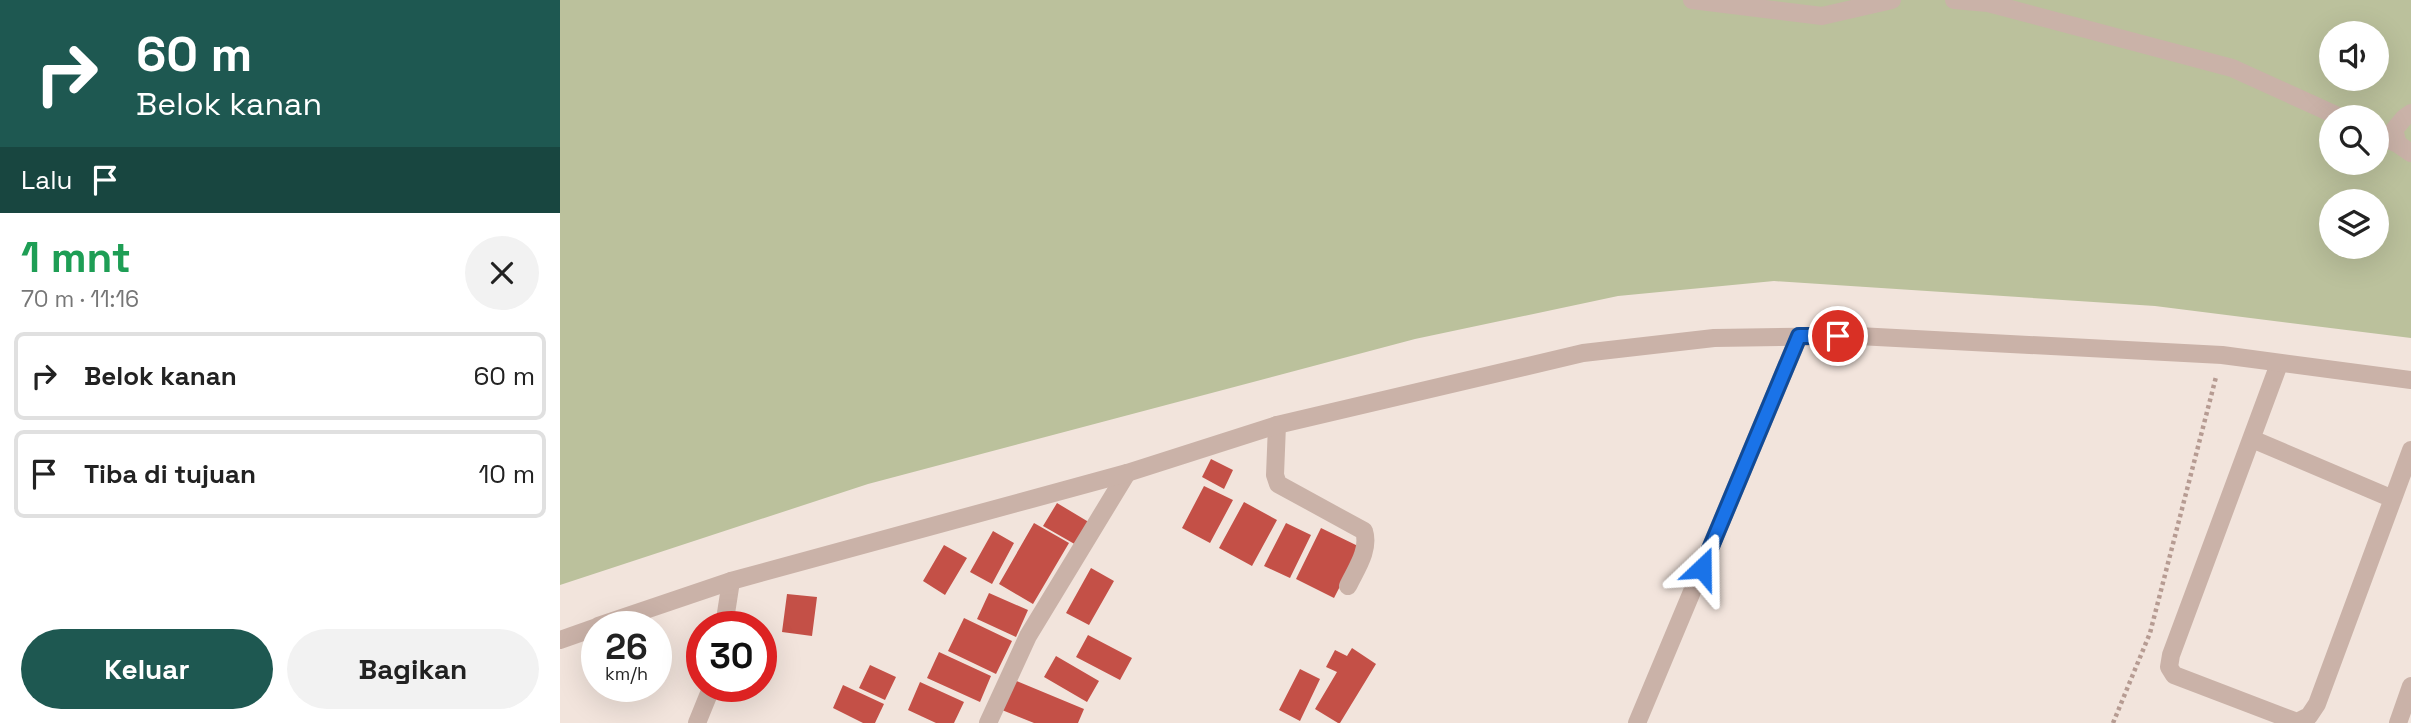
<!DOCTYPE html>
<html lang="id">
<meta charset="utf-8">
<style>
:root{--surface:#fff;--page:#f2f2f2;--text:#222;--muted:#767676;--line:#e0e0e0;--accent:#1e5851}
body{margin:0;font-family:"Space Grotesk",sans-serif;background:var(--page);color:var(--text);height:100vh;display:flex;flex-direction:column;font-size:26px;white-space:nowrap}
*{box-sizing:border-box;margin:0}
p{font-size:23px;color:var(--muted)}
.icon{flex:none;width:38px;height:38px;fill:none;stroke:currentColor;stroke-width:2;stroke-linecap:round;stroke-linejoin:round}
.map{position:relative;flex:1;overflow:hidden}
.drawer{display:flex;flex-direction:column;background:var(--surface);width:560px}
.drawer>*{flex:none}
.banner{background:#1e5851;color:#fff;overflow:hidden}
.buttons{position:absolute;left:1759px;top:21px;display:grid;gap:14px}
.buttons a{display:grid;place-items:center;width:70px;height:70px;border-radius:50%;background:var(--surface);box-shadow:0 7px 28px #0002;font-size:35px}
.speed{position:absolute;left:21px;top:611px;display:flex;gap:14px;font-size:35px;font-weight:700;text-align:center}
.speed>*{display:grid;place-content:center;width:91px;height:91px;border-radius:50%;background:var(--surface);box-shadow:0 7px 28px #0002;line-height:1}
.speed small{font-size:18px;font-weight:400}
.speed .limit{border:10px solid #d22;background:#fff;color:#111}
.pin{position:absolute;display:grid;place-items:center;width:60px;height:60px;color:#fff;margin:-30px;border:4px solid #fff;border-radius:50%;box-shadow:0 2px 7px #0007}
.me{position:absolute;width:77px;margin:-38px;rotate:23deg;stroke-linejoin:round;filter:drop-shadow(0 0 5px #0008)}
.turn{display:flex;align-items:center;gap:24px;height:147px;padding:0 21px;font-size:32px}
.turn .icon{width:91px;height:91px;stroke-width:2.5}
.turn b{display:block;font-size:49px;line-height:60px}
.then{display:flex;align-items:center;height:66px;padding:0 21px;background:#0003;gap:14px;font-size:26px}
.round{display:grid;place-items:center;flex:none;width:74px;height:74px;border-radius:37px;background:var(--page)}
.summary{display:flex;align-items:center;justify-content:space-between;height:119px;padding:0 21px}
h1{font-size:42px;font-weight:700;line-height:52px;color:#1e9e55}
.cta{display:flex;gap:14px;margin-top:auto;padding:14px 21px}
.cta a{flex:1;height:80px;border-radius:42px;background:var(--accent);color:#fff;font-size:28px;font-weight:700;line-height:80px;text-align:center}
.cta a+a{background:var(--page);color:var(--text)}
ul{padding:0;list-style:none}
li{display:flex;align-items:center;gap:21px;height:88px;margin:0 14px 10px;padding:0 7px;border:4px solid var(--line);border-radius:10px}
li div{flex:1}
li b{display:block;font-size:26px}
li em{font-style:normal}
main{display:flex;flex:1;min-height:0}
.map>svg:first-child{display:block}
.green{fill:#bbc19c;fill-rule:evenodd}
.building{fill:#c45047}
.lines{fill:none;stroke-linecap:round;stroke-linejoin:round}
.path{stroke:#b69b92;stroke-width:4.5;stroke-dasharray:3.5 3.5;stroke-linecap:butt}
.service{stroke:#cab2a8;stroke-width:18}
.minor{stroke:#cab2a8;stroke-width:18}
.tertiary{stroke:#cab2a8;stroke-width:18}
.route-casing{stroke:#114b97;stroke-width:18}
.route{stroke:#1a73e8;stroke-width:12}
</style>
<main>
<section class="drawer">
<div class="banner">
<div class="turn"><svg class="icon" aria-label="right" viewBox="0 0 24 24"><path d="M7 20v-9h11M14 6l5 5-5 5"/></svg><div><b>60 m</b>Belok kanan</div></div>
<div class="then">Lalu<svg class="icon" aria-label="arrive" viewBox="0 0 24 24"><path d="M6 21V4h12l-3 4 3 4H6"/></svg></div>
</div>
<div class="summary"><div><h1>1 mnt</h1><p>70 m · 11:16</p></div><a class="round"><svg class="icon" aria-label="close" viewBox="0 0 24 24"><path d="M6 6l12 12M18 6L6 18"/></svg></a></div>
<ul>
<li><svg class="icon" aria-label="right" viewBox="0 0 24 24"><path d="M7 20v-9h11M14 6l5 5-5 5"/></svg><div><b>Belok kanan</b></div><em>60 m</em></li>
<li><svg class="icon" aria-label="arrive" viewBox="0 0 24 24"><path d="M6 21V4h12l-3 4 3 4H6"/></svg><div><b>Tiba di tujuan</b></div><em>10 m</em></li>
</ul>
<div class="cta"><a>Keluar</a><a>Bagikan</a></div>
</section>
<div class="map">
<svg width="1851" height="723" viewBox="0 0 1851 723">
<rect width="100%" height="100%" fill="#f2e4dc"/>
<path class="green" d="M0 0H1851V338L1595 306 1214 281 1058 296 855 339 308 484 0 585ZM1771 33H1816V79H1771ZM1771 117H1816V163H1771ZM1771 201H1816V247H1771Z"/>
<path class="building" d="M651 459 673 470 664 489 642 477Z
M644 486 673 500 650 543 622 528Z
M684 502 717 520 692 566 659 548Z
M497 503 532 524 518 546 483 526Z
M474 523 509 543 473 604 439 584Z
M726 523 751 535 730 578 704 566Z
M761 528 800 547 774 598 736 579Z
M433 531 454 543 432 584 410 572Z
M384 545 407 558 385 595 363 581Z
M531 568 554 581 529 625 506 613Z
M429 593 468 610 456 637 417 619Z
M227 594 257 597 252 636 222 632Z
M404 618 452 641 436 674 388 651Z
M528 635 572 658 560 680 516 657Z
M792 648 816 664 780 723H778L755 709 777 672 766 667 775 650 787 656Z
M379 652 431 676 420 702 367 678Z
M496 656 539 681 527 702 484 677Z
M310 665 336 677 325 700 299 688Z
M740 669 760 679 740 721 719 710Z
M454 680 524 709 518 723H474L442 710Z
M360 682 404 702 394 723H376L348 710Z
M283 685 324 704 315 723H303L273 708Z"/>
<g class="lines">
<path class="path" d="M1553 723 1590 633 1656 377"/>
<path class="service" d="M1132 0 1262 16 1332 0
M1394 0 1428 3 1672 68 1780 117
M1851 113 1844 118 1834 130 1838 144 1851 153
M1816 134 1838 144"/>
<path class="minor" d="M1719 364 1611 655 1609 667 1614 675 1737 722 1749 716 1757 704 1851 450
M717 425 715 475 718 484 804 531C810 550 796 569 788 586
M1692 439 1833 499
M164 626 171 581
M137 723 152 686
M428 723 468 636 567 473
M1077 723 1239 336
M1838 723 1851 686"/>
<path class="tertiary" d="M38 626 171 581 567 473 717 425 1023 353 1154 338 1298 336 1662 355 1851 380
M0 640 37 627"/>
</g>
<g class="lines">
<g class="route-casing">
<path id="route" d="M1142 568 1239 336H1278"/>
</g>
<use href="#route" class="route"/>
</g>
</svg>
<div class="buttons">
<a><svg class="icon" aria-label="sound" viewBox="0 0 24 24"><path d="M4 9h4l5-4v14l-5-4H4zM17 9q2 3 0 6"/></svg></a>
<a><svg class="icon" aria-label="search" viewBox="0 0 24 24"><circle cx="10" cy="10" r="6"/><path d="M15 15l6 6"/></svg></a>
<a><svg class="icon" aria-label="layers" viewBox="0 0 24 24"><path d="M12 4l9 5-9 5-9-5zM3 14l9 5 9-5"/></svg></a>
</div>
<div class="speed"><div>26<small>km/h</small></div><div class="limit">30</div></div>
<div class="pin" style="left:1278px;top:336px;background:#d93025"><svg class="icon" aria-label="arrive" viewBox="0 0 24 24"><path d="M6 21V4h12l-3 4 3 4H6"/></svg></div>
<svg class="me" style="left:1142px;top:568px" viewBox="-20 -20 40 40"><path d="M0-17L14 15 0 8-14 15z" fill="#1a73e8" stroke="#fff" stroke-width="4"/></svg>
</div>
</main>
